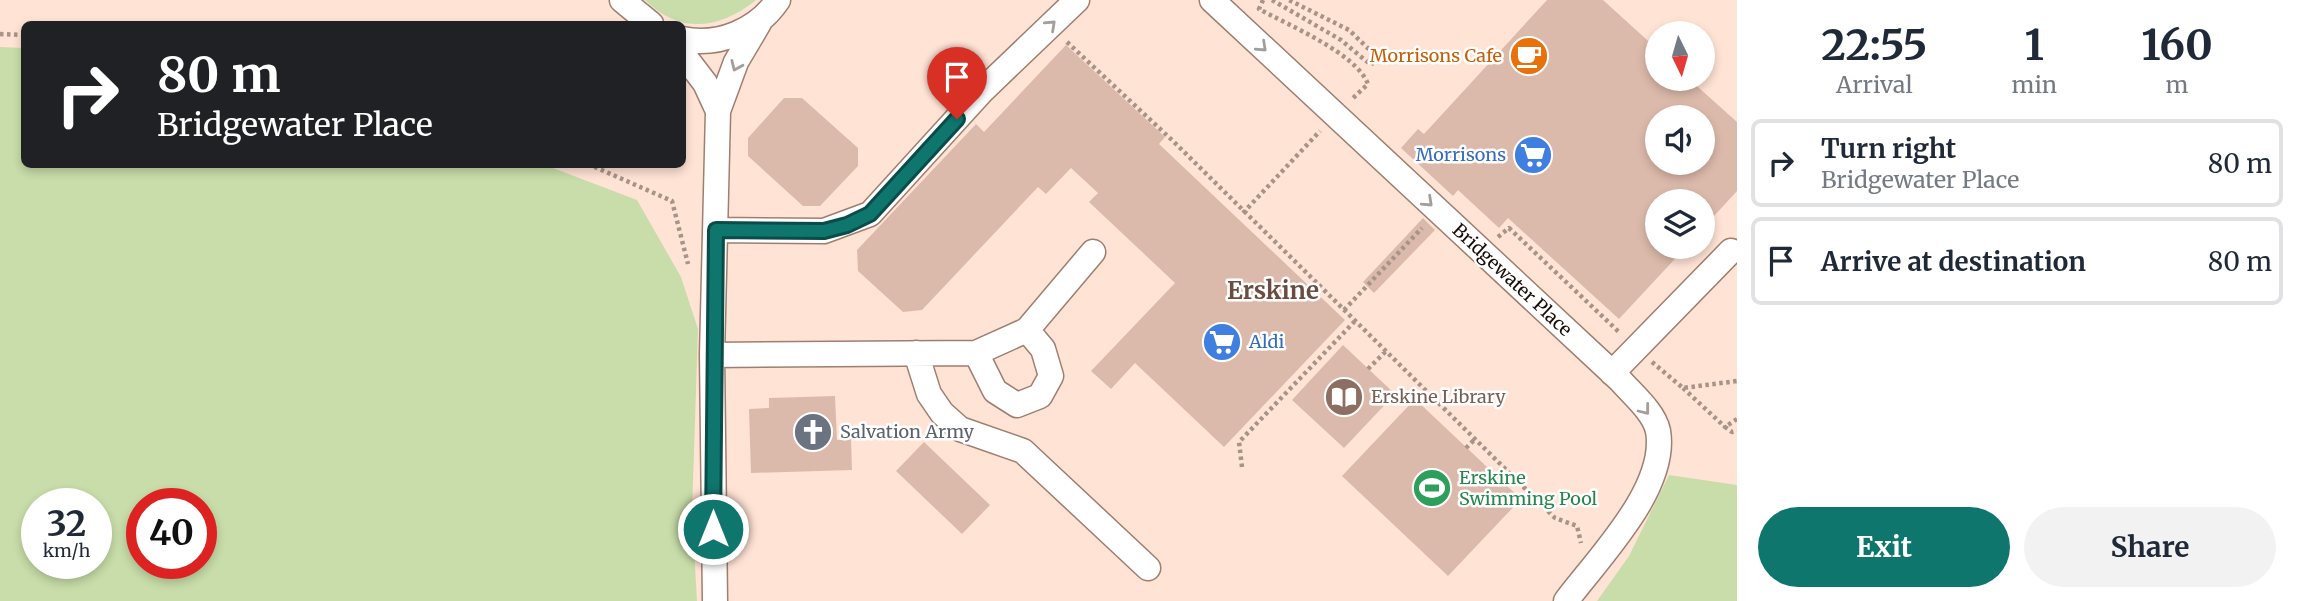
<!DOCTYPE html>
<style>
:root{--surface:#fff;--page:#f2f2f3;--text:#1f2937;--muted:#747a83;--line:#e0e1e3;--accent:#0f766e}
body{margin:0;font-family:Merriweather,serif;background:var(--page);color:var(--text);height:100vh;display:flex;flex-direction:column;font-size:26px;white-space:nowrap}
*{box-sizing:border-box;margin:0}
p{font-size:23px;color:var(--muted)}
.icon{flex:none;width:38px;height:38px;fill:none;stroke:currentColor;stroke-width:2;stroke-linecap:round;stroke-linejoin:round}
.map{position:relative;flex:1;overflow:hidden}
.drawer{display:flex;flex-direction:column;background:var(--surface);width:560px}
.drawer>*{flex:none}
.hud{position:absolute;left:21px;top:21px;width:665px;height:147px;border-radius:10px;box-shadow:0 4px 10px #0003;background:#202124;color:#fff;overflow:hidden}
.needle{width:46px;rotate:175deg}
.buttons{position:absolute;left:1645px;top:21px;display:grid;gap:14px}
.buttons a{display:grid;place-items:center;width:70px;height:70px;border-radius:50%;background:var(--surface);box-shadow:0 4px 10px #0003;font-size:35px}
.speed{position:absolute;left:21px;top:488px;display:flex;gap:14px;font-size:35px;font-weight:700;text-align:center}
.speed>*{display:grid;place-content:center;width:91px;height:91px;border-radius:50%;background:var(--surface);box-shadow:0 4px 10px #0003;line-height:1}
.speed small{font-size:18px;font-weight:400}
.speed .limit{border:10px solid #d22;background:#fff;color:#111}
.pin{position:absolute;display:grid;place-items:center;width:60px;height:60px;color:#fff;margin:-72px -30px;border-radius:50% 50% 50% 0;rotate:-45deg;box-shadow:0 0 7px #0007}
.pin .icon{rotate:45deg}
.me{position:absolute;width:77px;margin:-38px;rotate:0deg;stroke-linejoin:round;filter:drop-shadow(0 0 5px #0008)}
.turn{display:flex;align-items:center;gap:24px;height:147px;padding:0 21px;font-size:32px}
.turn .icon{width:91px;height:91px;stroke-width:2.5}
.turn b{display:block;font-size:49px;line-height:60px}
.eta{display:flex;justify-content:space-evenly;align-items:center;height:119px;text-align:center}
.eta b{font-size:42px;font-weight:700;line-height:49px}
.primary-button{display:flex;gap:14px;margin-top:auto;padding:14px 21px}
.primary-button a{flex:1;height:80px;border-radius:42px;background:var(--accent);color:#fff;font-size:28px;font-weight:700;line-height:80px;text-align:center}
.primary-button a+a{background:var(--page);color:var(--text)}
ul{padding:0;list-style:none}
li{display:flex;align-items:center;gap:21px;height:88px;margin:0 14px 10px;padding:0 7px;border:4px solid var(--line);border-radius:10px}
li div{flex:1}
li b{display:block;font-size:26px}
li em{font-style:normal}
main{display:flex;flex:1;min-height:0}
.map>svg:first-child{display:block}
.green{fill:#c8dda9;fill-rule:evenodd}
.building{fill:#dcbaab;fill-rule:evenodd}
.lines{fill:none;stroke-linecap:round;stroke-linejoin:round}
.minor-casing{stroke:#9e7e70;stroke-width:27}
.path{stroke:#a89388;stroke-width:4.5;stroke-dasharray:3.5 3.5;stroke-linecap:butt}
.minor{stroke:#fff;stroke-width:24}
.oneway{stroke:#a39e9c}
.route-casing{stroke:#0a4d48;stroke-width:18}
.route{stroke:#0f766e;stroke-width:12}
.labels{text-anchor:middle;stroke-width:5;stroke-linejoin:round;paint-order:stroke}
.food-label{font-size:18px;fill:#c56008;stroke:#fff;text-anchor:end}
.shop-label{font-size:18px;fill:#366cbe;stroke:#fff;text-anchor:end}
.street-label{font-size:18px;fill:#180d07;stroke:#fff}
.education-label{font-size:18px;fill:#785e54;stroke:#fff;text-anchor:start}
.worship-label{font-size:18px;fill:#5b616d;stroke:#fff;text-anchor:start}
.leisure-label{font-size:18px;fill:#27864d;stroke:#fff;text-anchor:start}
.district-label{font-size:24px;font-weight:bold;fill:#6a4d40;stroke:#fff}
</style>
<main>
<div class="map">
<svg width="1737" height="601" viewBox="0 0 1737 601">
<rect width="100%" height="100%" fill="#ffe3d5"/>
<path class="green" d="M645 0H756C720 29 680 35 645 0Z
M0 47 24 48V164L545 165 637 200 681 277 698 329 692 512 697 601H0ZM37 504H96V564H37ZM142 504H201V564H142Z
M1669 475 1737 485V601H1597L1629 556Z"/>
<path class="building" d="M1547 0H1603L1657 49V79H1689L1737 122V191L1703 228V201H1657V247H1686L1619 319 1508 218 1499 228 1458 190 1453 196 1401 148 1418 129 1424 134ZM1657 117H1703V163H1657Z
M1066 45 1165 137 1159 144 1345 320 1224 447 1135 363 1111 389 1091 371 1175 283 1089 202 1098 193 1071 168 1046 194 1038 187 922 310 903 312 858 271 857 250 976 124 984 132Z
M784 98H802L858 148V166L820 206H803L748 156V138Z
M1423 218 1435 230 1374 293 1363 282Z
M1343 345 1395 394 1344 448 1292 400Z
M835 396 837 440 851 439 852 470 751 473 749 409 769 408V398Z
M1415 399 1521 499 1448 576 1342 476Z
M924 442 990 505 962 534 896 471Z"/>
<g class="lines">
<g class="minor-casing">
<path id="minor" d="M622 0 651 24
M1212 0 1620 380C1632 394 1654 412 1658 431 1668 488 1599 557 1566 601
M682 39C719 47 758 30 778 0
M682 53 705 83 718 111
M716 230 824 231 870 214 983 90 1077 0
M916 353 929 394 942 413 960 429 1023 451 1148 568
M976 353 995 391 1017 405 1040 396 1051 376 1043 349 1027 330
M712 355 976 353 1027 330 1093 252
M1612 373 1731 251
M715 601 712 355 718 111 736 62 759 23"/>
</g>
<path class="path" d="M1263 0 1259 9C1288 25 1356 53 1368 84L1351 100
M1272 0 1341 40 1371 65 1377 57 1349 30 1289 0
M0 34 24 35
M1067 42 1173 141 1555 518 1577 526 1581 543
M588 164 672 201 688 264
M1243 213 1320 131
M1498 237 1509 228 1620 333
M1344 310 1422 228
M1652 362 1683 388 1737 381
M1368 369 1386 351
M1683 388 1725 427
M1737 419 1725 427 1732 432 1737 431
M1466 448 1476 438
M1242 467 1239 442 1355 321"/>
<use href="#minor" class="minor"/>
</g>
<defs><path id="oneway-chevron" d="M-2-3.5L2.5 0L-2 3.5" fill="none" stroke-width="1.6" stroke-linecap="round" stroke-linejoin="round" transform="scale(1.75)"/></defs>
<g class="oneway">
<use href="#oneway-chevron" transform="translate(1051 25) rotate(-43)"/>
<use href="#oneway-chevron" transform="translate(1262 47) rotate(43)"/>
<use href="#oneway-chevron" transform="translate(736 66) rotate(114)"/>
<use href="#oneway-chevron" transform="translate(1428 202) rotate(43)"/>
<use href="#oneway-chevron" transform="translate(1645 410) rotate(52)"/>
</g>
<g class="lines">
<g class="route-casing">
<path id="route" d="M713 529 716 230 824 231 847 225 870 214 957 119"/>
</g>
<use href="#route" class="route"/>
</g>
<defs>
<g id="cafe-disc" transform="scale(2.0125)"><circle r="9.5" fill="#e8710a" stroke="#fff"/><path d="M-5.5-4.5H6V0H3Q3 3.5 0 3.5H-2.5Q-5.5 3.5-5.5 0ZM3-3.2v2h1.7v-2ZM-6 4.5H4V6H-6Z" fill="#fff"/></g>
<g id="supermarket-disc" transform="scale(2.0125)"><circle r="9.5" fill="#3f7fe0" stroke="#fff"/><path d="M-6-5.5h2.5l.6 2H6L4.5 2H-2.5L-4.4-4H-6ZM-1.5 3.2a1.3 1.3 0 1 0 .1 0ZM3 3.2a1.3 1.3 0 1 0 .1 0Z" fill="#fff"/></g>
<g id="library-disc" transform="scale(2.0125)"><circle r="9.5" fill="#8d6e63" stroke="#fff"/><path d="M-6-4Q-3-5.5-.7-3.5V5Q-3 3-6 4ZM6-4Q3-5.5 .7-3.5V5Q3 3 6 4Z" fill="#fff"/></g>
<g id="church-disc" transform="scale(2.0125)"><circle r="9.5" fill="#6b7280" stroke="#fff"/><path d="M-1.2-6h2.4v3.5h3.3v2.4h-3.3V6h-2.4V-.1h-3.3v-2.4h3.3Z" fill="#fff"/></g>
<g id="stadium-disc" transform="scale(2.0125)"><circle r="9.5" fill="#2e9e5b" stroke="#fff"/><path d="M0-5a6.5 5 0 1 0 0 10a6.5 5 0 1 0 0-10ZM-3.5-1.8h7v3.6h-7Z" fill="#fff"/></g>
</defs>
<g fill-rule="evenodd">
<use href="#cafe-disc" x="1529" y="56"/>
<use href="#supermarket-disc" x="1533" y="155"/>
<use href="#supermarket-disc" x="1222" y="342"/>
<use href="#library-disc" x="1344" y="397"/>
<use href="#church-disc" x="813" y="432"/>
<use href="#stadium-disc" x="1432" y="488"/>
</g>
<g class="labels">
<g class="food-label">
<text x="1502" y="62">Morrisons Cafe</text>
</g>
<g class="shop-label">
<text x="1506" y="161">Morrisons</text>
<text x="1249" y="348" text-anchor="start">Aldi</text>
</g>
<g class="street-label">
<text transform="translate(1512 280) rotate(43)" y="6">Bridgewater Place</text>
</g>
<g class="education-label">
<text x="1371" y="403">Erskine Library</text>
</g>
<g class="worship-label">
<text x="840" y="438">Salvation Army</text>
</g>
<g class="leisure-label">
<text x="1459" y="484">Erskine<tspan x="1459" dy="21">Swimming Pool</tspan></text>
</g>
<g class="district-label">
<text x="1273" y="299">Erskine</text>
</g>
</g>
</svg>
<div class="buttons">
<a><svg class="needle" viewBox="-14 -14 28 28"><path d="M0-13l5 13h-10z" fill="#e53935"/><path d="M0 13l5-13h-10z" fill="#747a83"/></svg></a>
<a><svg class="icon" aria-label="sound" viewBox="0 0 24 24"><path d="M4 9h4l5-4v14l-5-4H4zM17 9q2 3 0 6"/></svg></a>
<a><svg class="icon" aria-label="layers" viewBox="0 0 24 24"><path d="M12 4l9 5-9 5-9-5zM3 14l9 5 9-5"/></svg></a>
</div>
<div class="speed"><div>32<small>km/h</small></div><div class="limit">40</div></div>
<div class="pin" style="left:957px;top:119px;background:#d93025"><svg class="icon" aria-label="arrive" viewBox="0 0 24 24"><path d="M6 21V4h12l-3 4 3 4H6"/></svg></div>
<svg class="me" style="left:713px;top:529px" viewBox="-20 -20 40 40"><circle r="17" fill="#0f766e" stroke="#fff" stroke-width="3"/><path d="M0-11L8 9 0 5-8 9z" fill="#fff"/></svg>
<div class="hud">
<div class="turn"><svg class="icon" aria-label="right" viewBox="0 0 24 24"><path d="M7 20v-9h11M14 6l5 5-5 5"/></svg><div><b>80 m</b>Bridgewater Place</div></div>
</div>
</div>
<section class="drawer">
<div class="eta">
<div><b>22:55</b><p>Arrival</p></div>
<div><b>1</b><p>min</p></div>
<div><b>160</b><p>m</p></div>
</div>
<ul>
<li><svg class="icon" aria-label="right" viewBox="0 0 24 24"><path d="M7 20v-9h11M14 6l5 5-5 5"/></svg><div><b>Turn right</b><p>Bridgewater Place</p></div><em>80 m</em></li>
<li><svg class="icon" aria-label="arrive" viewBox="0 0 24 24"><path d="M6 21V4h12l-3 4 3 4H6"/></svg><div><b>Arrive at destination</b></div><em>80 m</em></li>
</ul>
<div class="primary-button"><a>Exit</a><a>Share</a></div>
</section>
</main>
